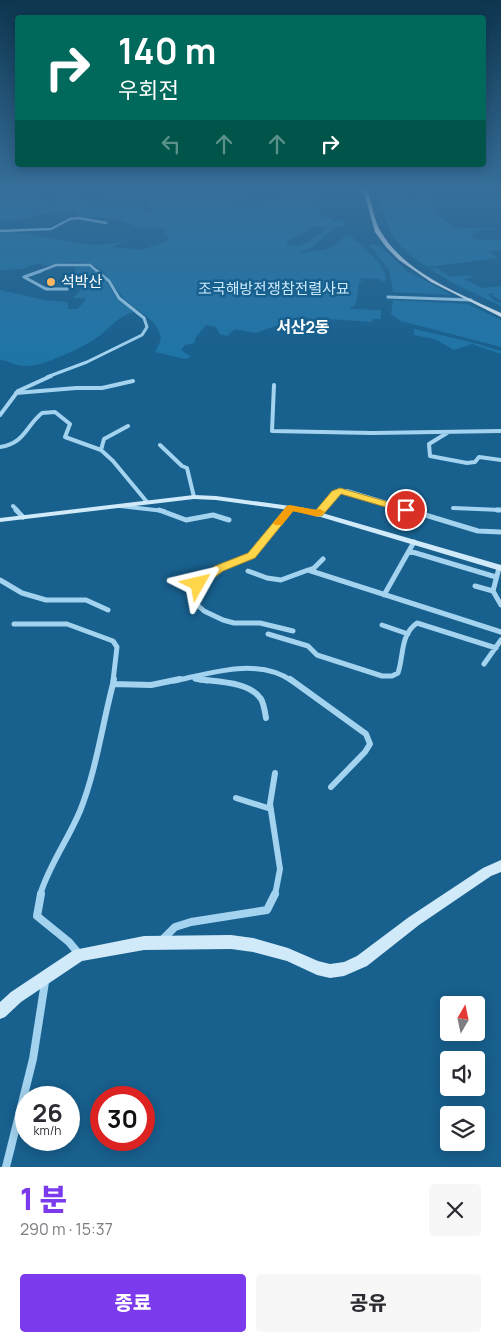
<!DOCTYPE html>
<html lang="ko">
<meta charset="utf-8">
<style>
:root{--surface:#fff;--page:#f7f7f7;--text:#2b2b33;--muted:#7c7c81;--accent:#7c3aed}
body{margin:0;font-family:Manrope,"Noto Sans KR",sans-serif;background:var(--page);color:var(--text);height:100vh;display:flex;flex-direction:column;font-size:19px;white-space:nowrap}
*{box-sizing:border-box;margin:0}
p{font-size:16px;color:var(--muted)}
.icon{flex:none;width:28px;height:28px;fill:none;stroke:currentColor;stroke-width:2;stroke-linecap:round;stroke-linejoin:round}
.map{position:relative;height:1167px;overflow:hidden}
.panel{display:flex;flex-direction:column;background:var(--surface);flex:1}
.panel>*{flex:none}
.guide{position:absolute;left:15px;top:15px;width:471px;height:152px;border-radius:5px;box-shadow:0 2px 12px #0003;background:#00695c;color:#fff;overflow:hidden}
.needle{width:32px;rotate:9deg}
.fabs{position:absolute;left:440px;top:996px;display:grid;gap:10px}
.fabs a{display:grid;place-items:center;width:45px;height:45px;border-radius:5px;background:var(--surface);box-shadow:0 2px 12px #0003;font-size:25px}
.speed{position:absolute;left:15px;top:1086px;display:flex;gap:10px;font-size:25px;font-weight:700;text-align:center}
.speed>*{display:grid;place-content:center;width:65px;height:65px;border-radius:50%;background:var(--surface);box-shadow:0 2px 12px #0003;line-height:1}
.speed small{font-size:12px;font-weight:400}
.speed .limit{border:8px solid #d22;background:#fff;color:#111}
.pin{position:absolute;display:grid;place-items:center;width:42px;height:42px;color:#fff;margin:-21px;border:2px solid #fff;border-radius:50%;box-shadow:0 1px 5px #0007}
.me{position:absolute;width:55px;margin:-28px;rotate:53deg;stroke-linejoin:round;filter:drop-shadow(0 0 4px #0008)}
.turn{display:flex;align-items:center;gap:18px;height:105px;padding:0 20px;font-size:22px}
.turn .icon{width:65px;height:65px;stroke-width:2.5}
.turn b{display:block;font-size:35px;line-height:42px}
.lanes{display:flex;align-items:center;height:48px;padding:0 20px;background:#0003;justify-content:center;gap:25px;direction:ltr}
.lanes .off{opacity:.35}
.round{display:grid;place-items:center;flex:none;width:52px;height:52px;border-radius:5px;background:var(--page)}
.overview{display:flex;align-items:center;justify-content:space-between;height:85px;padding:0 20px}
h1{font-size:30px;font-weight:800;line-height:38px;color:var(--accent)}
.cta{display:flex;gap:10px;margin-top:auto;padding:10px 20px}
.cta a{flex:1;height:58px;border-radius:5px;background:var(--accent);color:#fff;font-size:20px;font-weight:800;line-height:58px;text-align:center}
.cta a+a{background:var(--page);color:var(--text)}
.map>svg:first-child{display:block}
.green{fill:#2075a7}
.lines{fill:none;stroke-linecap:round;stroke-linejoin:round}
.street-far5{stroke:#a3d3ef;stroke-width:2.5}
.street-far4{stroke:#a3d3ef;stroke-width:3}
.street-far3{stroke:#a3d3ef;stroke-width:4}
.street-far2{stroke:#a3d3ef;stroke-width:5}
.street-far1{stroke:#a3d3ef;stroke-width:6}
.street{stroke:#a3d3ef;stroke-width:8}
.secondary{fill:#d1eafa;fill-rule:evenodd}
.primary{fill:#ebf6ff;fill-rule:evenodd}
.route{fill:#ffd54a;stroke:#a68a30}
.slow{fill:#f59e0b}
.poi-dot{fill:#ffb661;stroke:#18608e;stroke-width:2}
.labels{text-anchor:middle;stroke-width:5;stroke-linejoin:round;paint-order:stroke}
.far-poi-label{font-size:15px;fill:#fff;stroke:#18608e;text-anchor:start}
.far-park-label{font-size:15px;fill:#c9e8fb;stroke:#18608e}
.far-quarter-label{font-size:16px;font-weight:bold;fill:#fff;stroke:#18608e}
</style>
<div class="map">
<svg width="501" height="1167" viewBox="0 0 501 1167">
<rect width="100%" height="100%" fill="#18608e"/>
<path class="green" d="M97 188H265L240 194 228 203 229 205H261L303 194 317 195 310 202 316 205 322 216 331 219 333 222 343 220 346 221 344 226 335 228 316 226 287 242V245C302 250 316 237 326 228H335L310 249 299 251 302 253C327 249 327 253 346 235H350C362 248 386 262 386 281L381 282V279L361 278V282H356L359 283 356 304 349 309 381 310V319H373L372 322 329 319 322 321 300 317 256 333 235 329 227 336 220 334 216 327 206 325 196 337 194 343 185 345 181 350 191 357 185 359 155 352C158 346 162 341 160 334 156 318 130 308 122 296 113 285 107 271 93 265 79 259 57 264 42 266V263L32 265 23 269 0 270V232C32 231 62 242 93 245 102 245 112 243 121 242L123 243 111 247 141 250 168 241 169 237 164 235 167 232 163 227 145 229 114 219 78 216 77 213 74 211 38 214 21 220 0 221V191H18V193L37 199 34 201 54 205 71 191 76 193 72 199C86 203 100 207 115 207 125 207 133 204 143 207L146 211 156 209 148 205 149 201 145 199 105 192Z
M375 188H404L405 193H396V197H386L387 201H395L396 203H422L417 188H428C430 194 431 201 434 207 452 238 473 224 501 230H480L470 236 475 239 501 240V250L488 251 498 258 428 267C391 246 387 226 375 188Z
M369 245H379L407 271 452 295 393 292 389 270Z
M89 265 107 283 116 297 133 312C121 316 112 324 106 330 95 343 46 365 29 366 15 367 9 360 0 360V290L44 300 66 302 68 303V309H77L85 301V298H73L85 286 70 278 75 274 76 266Z
M437 268 451 277 467 275 473 277 464 279 482 288 501 286V300L491 295 496 293 488 294 495 301 501 303V306L453 283 430 269Z
M393 300 468 304 501 320V347L401 321 391 314Z
M414 329 471 342 501 351V354L472 344 454 350 435 339 414 335Z"/>
<g class="lines">
<path class="street-far5" d="M0 231 51 229 70 219 79 218 106 223
M38 272 56 265H90L98 272"/>
<path class="street-far4" d="M41 271 24 277 46 289H67
M388 297 471 300
M47 377 87 362 142 335 147 327 144 318 119 298 109 281 97 271"/>
<path class="street-far3" d="M274 385 272 431 372 433 501 431
M16 393 76 388H102L133 381
M0 415 18 391 51 376
M447 433 429 444 430 456 467 463 475 462 479 457 501 460
M160 445 182 466 187 468 194 497
M0 447C25 443 25 427 42 413L55 412 70 424 65 437 101 450 113 461 147 502
M101 450 104 439 128 426
M13 506 18 511
M120 506 164 511
M453 508 501 510
M288 511 290 508
M320 511 336 493 347 491 413 511"/>
<path class="street-far2" d="M16 510 23 517
M159 510 186 520 213 515 229 520
M289 510 252 555 209 574 192 593 193 601 204 611 223 620 234 623H260L293 631
M409 510 478 531 501 532
M497 510H501
M318 514 322 510
M409 551 496 577
M499 568 493 591 501 605
M309 570 314 568 323 559
M248 571 267 578 281 580 308 570 501 632
M0 580 22 593 46 600H86L108 610
M475 586 493 591
M384 595 414 542
M14 624H67L113 641 117 647 113 681
M382 625 408 634
M268 634 308 646 317 655 382 676H392L398 673C404 655 400 635 417 623L496 648
M484 664 501 640
M195 679 207 681
M174 681C211 673 258 657 292 681"/>
<path class="street-far1" d="M197 679C216 682 249 681 261 699 264 704 265 712 266 718
M290 679 366 734 370 744 365 752 331 787
M113 684 114 679
M236 798 271 809
M40 895C49 865 68 840 80 811 96 771 102 726 113 684L151 685 180 679
M275 895 280 869 270 804 275 773"/>
<path class="street" d="M41 894 37 916 69 942 79 954
M162 940 175 927 191 922 267 910 275 894
M6 1167 33 1059 45 982"/>
<path class="secondary" d="M194 495 216 496 305 508 501 565V571L304 512 216 500 194 499 0 522V518Z
M501 860V872L491 876 419 925 367 966 344 976 330 978 317 975 287 961 253 952 231 949 144 950 82 961 21 1002 5 1017 0 1019V1002L11 992 74 950 144 936 231 935 253 938 288 948 318 961 330 964 344 962 357 956 409 917 483 868Z"/>
<path class="primary" d="M363 188H367C372 202 373 219 381 232 406 274 459 293 501 313V317L431 282 399 260 386 247 375 232Z"/>
</g>
<linearGradient id="sky" x2="0" y2="1"><stop stop-color="#0d354e"/><stop offset="0.54" stop-color="#376f9b"/><stop offset="1" stop-color="#376f9b" stop-opacity="0"/></linearGradient>
<rect width="501" height="351" fill="url(#sky)"/>
<path class="route" d="M340 488 409 508 411 510 406 513 341 494 322 516 293 511 255 558 223 571 202 587H194L193 584 194 582 215 566 248 553 287 506 316 510 332 491Z"/>
<path class="slow" d="M290 505 316 510 320 509 325 512 318 517 293 511 282 525H275L273 523 275 521 287 506Z"/>
<circle class="poi-dot" cx="51" cy="282" r="5"/>
<g class="labels">
<g class="far-poi-label">
<text x="61" y="287">석박산</text>
</g>
<g class="far-park-label">
<text x="274" y="294">조국해방전쟁참전렬사묘</text>
</g>
<g class="far-quarter-label">
<text x="303" y="333">서산2동</text>
</g>
</g>
</svg>
<div class="fabs">
<a><svg class="needle" viewBox="-14 -14 28 28"><path d="M0-13l5 13h-10z" fill="#e53935"/><path d="M0 13l5-13h-10z" fill="#7c7c81"/></svg></a>
<a><svg class="icon" aria-label="sound" viewBox="0 0 24 24"><path d="M4 9h4l5-4v14l-5-4H4zM17 9q2 3 0 6"/></svg></a>
<a><svg class="icon" aria-label="layers" viewBox="0 0 24 24"><path d="M12 4l9 5-9 5-9-5zM3 14l9 5 9-5"/></svg></a>
</div>
<div class="speed"><div>26<small>km/h</small></div><div class="limit">30</div></div>
<div class="pin" style="left:406px;top:510px;background:#d93025"><svg class="icon" aria-label="arrive" viewBox="0 0 24 24"><path d="M6 21V4h12l-3 4 3 4H6"/></svg></div>
<svg class="me" style="left:198px;top:584px" viewBox="-20 -20 40 40"><path d="M0-17L14 15 0 8-14 15z" fill="#ffd54a" stroke="#fff" stroke-width="4"/></svg>
<div class="guide">
<div class="turn"><svg class="icon" aria-label="right" viewBox="0 0 24 24"><path d="M7 20v-9h11M14 6l5 5-5 5"/></svg><div><b>140 m</b>우회전</div></div>
<div class="lanes"><svg class="icon off" aria-label="left" viewBox="0 0 24 24"><path d="M17 20v-9H6M10 6l-5 5 5 5"/></svg><svg class="icon off" aria-label="ahead" viewBox="0 0 24 24"><path d="M12 20V5M6 11l6-6 6 6"/></svg><svg class="icon off" aria-label="ahead" viewBox="0 0 24 24"><path d="M12 20V5M6 11l6-6 6 6"/></svg><svg class="icon" aria-label="right" viewBox="0 0 24 24"><path d="M7 20v-9h11M14 6l5 5-5 5"/></svg></div>
</div>
</div>
<section class="panel">
<div class="overview"><div><h1>1 분</h1><p>290 m · 15:37</p></div><a class="round"><svg class="icon" aria-label="close" viewBox="0 0 24 24"><path d="M6 6l12 12M18 6L6 18"/></svg></a></div>
<div class="cta"><a>종료</a><a>공유</a></div>
</section>
